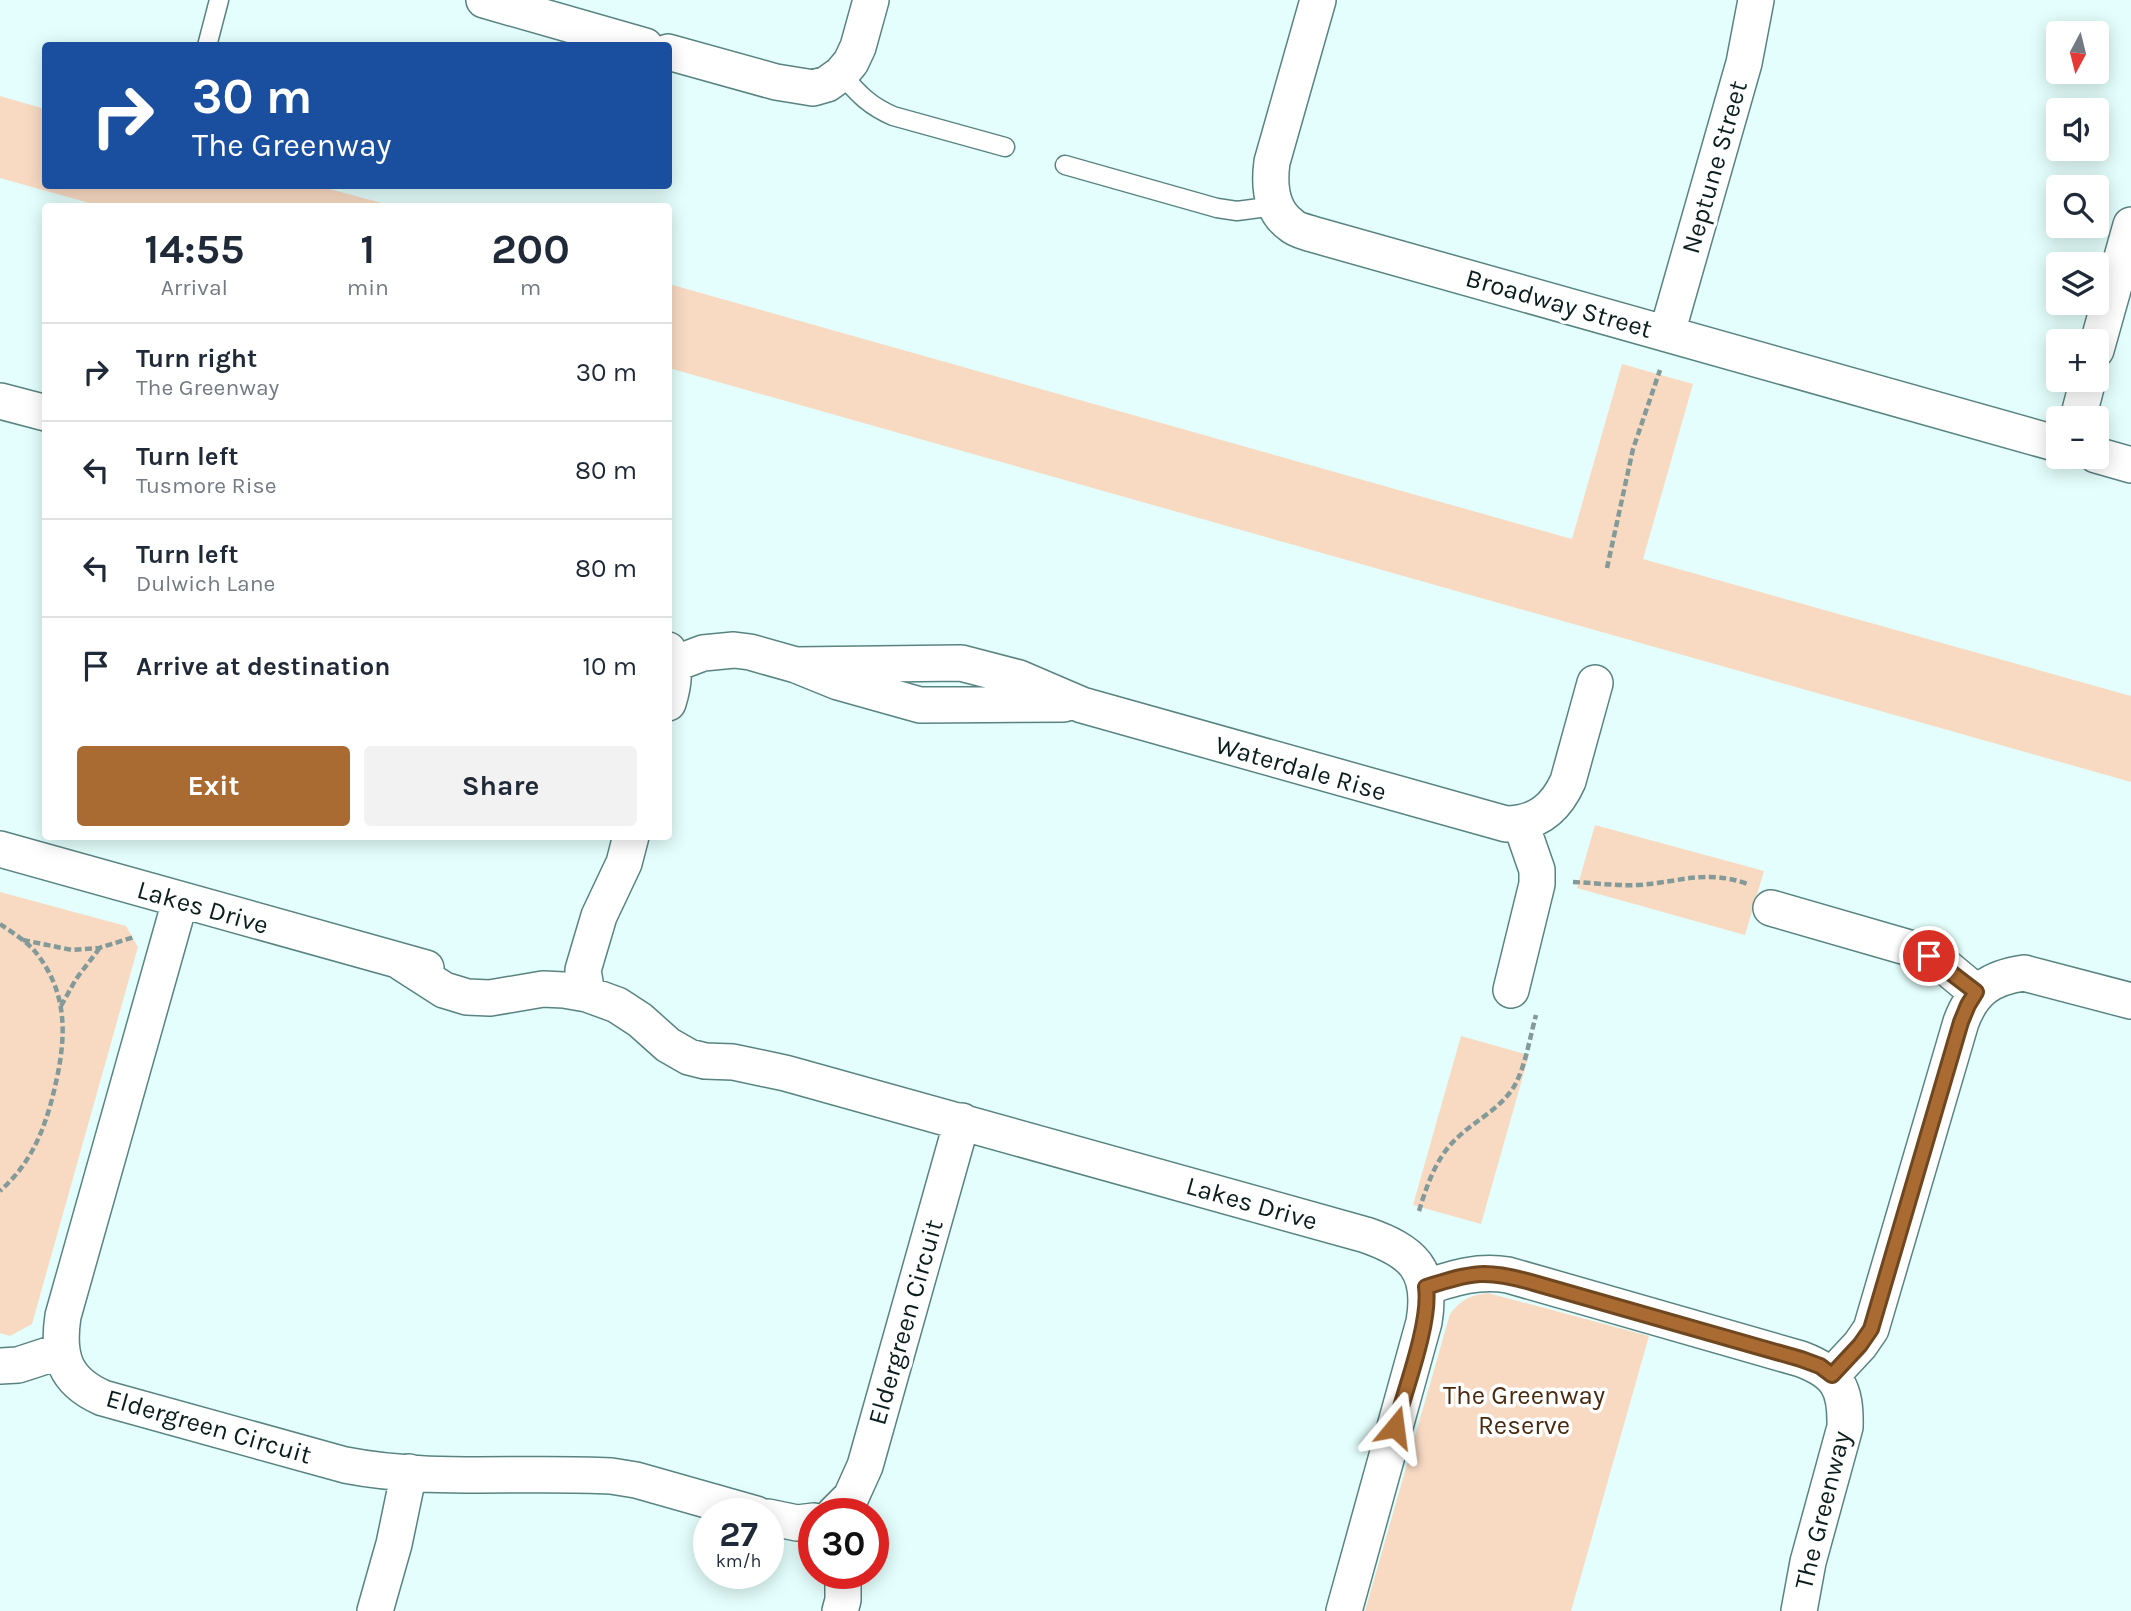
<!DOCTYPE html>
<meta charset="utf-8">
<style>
:root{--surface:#fff;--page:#f2f2f3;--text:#1f2937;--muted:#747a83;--line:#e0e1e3;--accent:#aa6b32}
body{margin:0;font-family:Karla,sans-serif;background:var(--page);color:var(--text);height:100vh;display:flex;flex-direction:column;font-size:26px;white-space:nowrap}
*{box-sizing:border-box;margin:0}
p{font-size:23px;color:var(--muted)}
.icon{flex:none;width:38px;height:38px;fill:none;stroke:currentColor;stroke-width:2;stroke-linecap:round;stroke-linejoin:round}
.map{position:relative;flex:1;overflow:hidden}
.drawer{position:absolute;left:42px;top:203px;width:630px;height:637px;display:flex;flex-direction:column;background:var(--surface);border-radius:7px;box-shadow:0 4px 18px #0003}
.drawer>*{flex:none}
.guide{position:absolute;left:42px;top:42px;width:630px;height:147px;border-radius:7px;box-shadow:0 4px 18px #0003;background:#1a4fa0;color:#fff;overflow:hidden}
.needle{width:46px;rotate:187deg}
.fabs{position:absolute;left:2046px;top:21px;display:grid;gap:14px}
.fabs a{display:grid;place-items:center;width:63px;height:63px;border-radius:7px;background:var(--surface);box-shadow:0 4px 18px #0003;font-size:35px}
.speed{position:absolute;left:693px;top:1498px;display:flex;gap:14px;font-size:35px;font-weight:700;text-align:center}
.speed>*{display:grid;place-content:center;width:91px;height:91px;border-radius:50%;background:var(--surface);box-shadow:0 4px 18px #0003;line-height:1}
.speed small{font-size:18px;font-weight:400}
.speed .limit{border:10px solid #d22;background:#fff;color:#111}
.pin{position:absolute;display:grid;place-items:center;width:60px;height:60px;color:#fff;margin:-30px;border:4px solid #fff;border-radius:50%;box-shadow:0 2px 7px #0007}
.me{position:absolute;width:77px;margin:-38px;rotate:16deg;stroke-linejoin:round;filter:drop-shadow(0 0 5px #0008)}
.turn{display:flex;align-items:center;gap:24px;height:147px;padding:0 35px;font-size:32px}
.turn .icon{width:91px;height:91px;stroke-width:2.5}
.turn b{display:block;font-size:49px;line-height:60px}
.eta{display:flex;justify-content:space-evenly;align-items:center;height:119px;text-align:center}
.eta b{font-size:42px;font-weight:700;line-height:49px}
.action{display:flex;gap:14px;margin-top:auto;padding:14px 35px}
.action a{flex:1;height:80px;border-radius:7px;background:var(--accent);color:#fff;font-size:28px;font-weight:700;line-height:80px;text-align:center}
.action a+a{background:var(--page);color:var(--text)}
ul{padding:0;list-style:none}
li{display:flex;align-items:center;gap:21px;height:98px;padding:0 35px;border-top:2px solid var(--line)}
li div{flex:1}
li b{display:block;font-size:26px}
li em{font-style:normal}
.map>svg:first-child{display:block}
.green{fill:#f8dac3}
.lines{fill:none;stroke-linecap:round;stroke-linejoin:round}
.service-casing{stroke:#598381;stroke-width:21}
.minor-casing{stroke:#598381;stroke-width:38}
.path{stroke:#849a99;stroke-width:4.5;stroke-dasharray:7 3.5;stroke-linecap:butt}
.service{stroke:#fff;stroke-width:18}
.minor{stroke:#fff;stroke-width:35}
.route-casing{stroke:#6e4620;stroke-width:18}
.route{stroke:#aa6b32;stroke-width:12}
.labels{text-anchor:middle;stroke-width:7;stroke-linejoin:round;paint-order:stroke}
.street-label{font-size:26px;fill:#0c1d1d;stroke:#fff}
.park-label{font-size:26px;fill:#492a0e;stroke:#fff}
</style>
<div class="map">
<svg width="2131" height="1611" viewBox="0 0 2131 1611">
<rect width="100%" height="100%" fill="#e3fefc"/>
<path class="green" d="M0 96 45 109 46 186H318L393 206H100L0 178Z
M669 284 1572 539 1622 364 1693 384 1643 559 2131 696V782L669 368Z
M1595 825 1764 871 1745 935 1577 888Z
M0 892 126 926 138 947 32 1324 10 1336 0 1333Z
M1461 1036 1529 1055 1481 1224 1413 1205Z
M1488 1293 1649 1336 1571 1611H1365L1450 1314C1461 1300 1470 1295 1488 1293Z"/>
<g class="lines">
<g class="service-casing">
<path id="service" d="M207 46 219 0
M841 74C859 94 868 105 893 116L1005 147
M1065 165 1217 208 1237 211 1275 206"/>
</g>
<g class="minor-casing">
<path id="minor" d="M484 0 645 46
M1318 0 1272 162C1269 184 1270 210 1291 225 1296 230 1306 232 1312 234L2058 444
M668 52 776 82 813 88 827 84 841 74 851 62 858 47 871 0
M1667 333 1744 63 1756 0
M2096 350 2131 225
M0 401 46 413
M2078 418 2088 380
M2096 455 2131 465
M668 650C676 669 674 684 668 703
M674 664 703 653 734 650 750 652 796 665 838 682 920 705 1064 704
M796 665 961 663 1019 678 1082 705 1506 824C1537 824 1556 808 1568 781L1595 683
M0 849 426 968
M180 901 63 1316C57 1356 64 1381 103 1398L345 1465C431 1482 523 1471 611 1476L636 1480 756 1514
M1771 908 1913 949 1940 962 1976 992
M402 963 444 990 467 997 490 998 543 989 564 990 587 994 617 1005 640 1020 668 1045 689 1057 705 1061 733 1062 785 1073 1366 1235C1412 1251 1433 1269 1424 1322L1344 1611
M1511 990 1537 884V870L1521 824
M587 994 583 970 599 916 624 863 631 836
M1426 1287C1454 1278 1478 1270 1508 1275L1801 1359C1838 1373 1846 1388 1845 1427L1808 1562 1799 1611
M0 1366 18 1365 61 1351
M1832 1375 1860 1345 1871 1329 1961 1022C1973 990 1990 978 2024 973L2131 1001
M834 1514 851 1497 865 1466 962 1121
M768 1517 797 1523 814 1521
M375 1611 394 1544 409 1472
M840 1611 843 1600V1573"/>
</g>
<path class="path" d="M1607 568 1633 449 1660 370
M1573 882C1595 883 1617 886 1639 885 1681 882 1705 869 1748 884
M0 924C13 933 28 942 37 954 72 999 65 1048 52 1099 42 1136 29 1165 0 1191
M23 940 72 950 99 948 134 937
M61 1006 76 979 99 949
M1419 1211C1427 1185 1436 1158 1456 1139 1475 1120 1503 1108 1516 1083 1526 1063 1530 1037 1536 1015"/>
<use href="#service" class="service"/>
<use href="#minor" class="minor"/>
</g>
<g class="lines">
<g class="route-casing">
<path id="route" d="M1395 1427C1405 1390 1431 1322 1426 1287 1474 1272 1486 1269 1534 1283L1801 1359 1820 1366 1832 1375 1860 1345 1871 1329 1961 1022 1968 1005 1976 992 1929 956"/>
</g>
<use href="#route" class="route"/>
</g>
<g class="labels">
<g class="street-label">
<text transform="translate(1714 167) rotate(-74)" y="9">Neptune Street</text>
<text transform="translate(1559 303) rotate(16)" y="9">Broadway Street</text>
<text transform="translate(1301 768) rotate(16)" y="9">Waterdale Rise</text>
<text transform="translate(203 907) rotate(16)" y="9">Lakes Drive</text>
<text transform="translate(1252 1203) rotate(16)" y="9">Lakes Drive</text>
<text transform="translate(905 1322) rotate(-74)" y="9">Eldergreen Circuit</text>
<text transform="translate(209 1426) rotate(16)" y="9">Eldergreen Circuit</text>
<text transform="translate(1822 1510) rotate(-76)" y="9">The Greenway</text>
</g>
<g class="park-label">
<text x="1524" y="1404">The Greenway<tspan x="1524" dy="30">Reserve</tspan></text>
</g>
</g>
</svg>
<div class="fabs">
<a><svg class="needle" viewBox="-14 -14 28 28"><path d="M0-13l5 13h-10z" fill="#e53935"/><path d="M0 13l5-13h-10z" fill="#747a83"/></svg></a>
<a><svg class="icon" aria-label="sound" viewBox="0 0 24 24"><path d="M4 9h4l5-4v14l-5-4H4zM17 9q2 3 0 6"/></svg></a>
<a><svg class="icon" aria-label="search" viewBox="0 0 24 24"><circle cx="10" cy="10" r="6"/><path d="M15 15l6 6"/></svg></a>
<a><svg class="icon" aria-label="layers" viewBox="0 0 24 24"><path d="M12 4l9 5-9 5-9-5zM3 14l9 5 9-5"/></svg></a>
<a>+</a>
<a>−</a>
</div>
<div class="speed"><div>27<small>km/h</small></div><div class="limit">30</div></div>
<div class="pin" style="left:1929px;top:956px;background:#d93025"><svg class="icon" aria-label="arrive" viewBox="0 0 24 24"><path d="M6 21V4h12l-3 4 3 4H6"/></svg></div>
<svg class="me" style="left:1395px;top:1427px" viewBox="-20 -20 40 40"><path d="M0-17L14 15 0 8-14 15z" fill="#aa6b32" stroke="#fff" stroke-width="4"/></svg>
<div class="guide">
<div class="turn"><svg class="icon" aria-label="right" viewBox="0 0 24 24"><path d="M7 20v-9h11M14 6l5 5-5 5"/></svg><div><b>30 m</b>The Greenway</div></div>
</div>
<section class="drawer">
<div class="eta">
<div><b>14:55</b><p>Arrival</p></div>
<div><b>1</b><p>min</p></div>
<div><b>200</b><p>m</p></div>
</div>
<ul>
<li><svg class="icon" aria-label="right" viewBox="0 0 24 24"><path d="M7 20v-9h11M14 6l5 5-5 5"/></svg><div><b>Turn right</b><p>The Greenway</p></div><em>30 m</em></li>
<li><svg class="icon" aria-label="left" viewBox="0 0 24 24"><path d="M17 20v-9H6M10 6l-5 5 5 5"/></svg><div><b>Turn left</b><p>Tusmore Rise</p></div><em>80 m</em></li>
<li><svg class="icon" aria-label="left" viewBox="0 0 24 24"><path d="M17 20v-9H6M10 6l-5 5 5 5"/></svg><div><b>Turn left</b><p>Dulwich Lane</p></div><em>80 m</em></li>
<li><svg class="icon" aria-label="arrive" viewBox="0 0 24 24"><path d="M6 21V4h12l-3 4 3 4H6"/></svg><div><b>Arrive at destination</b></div><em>10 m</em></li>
</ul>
<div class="action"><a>Exit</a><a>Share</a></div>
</section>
</div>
